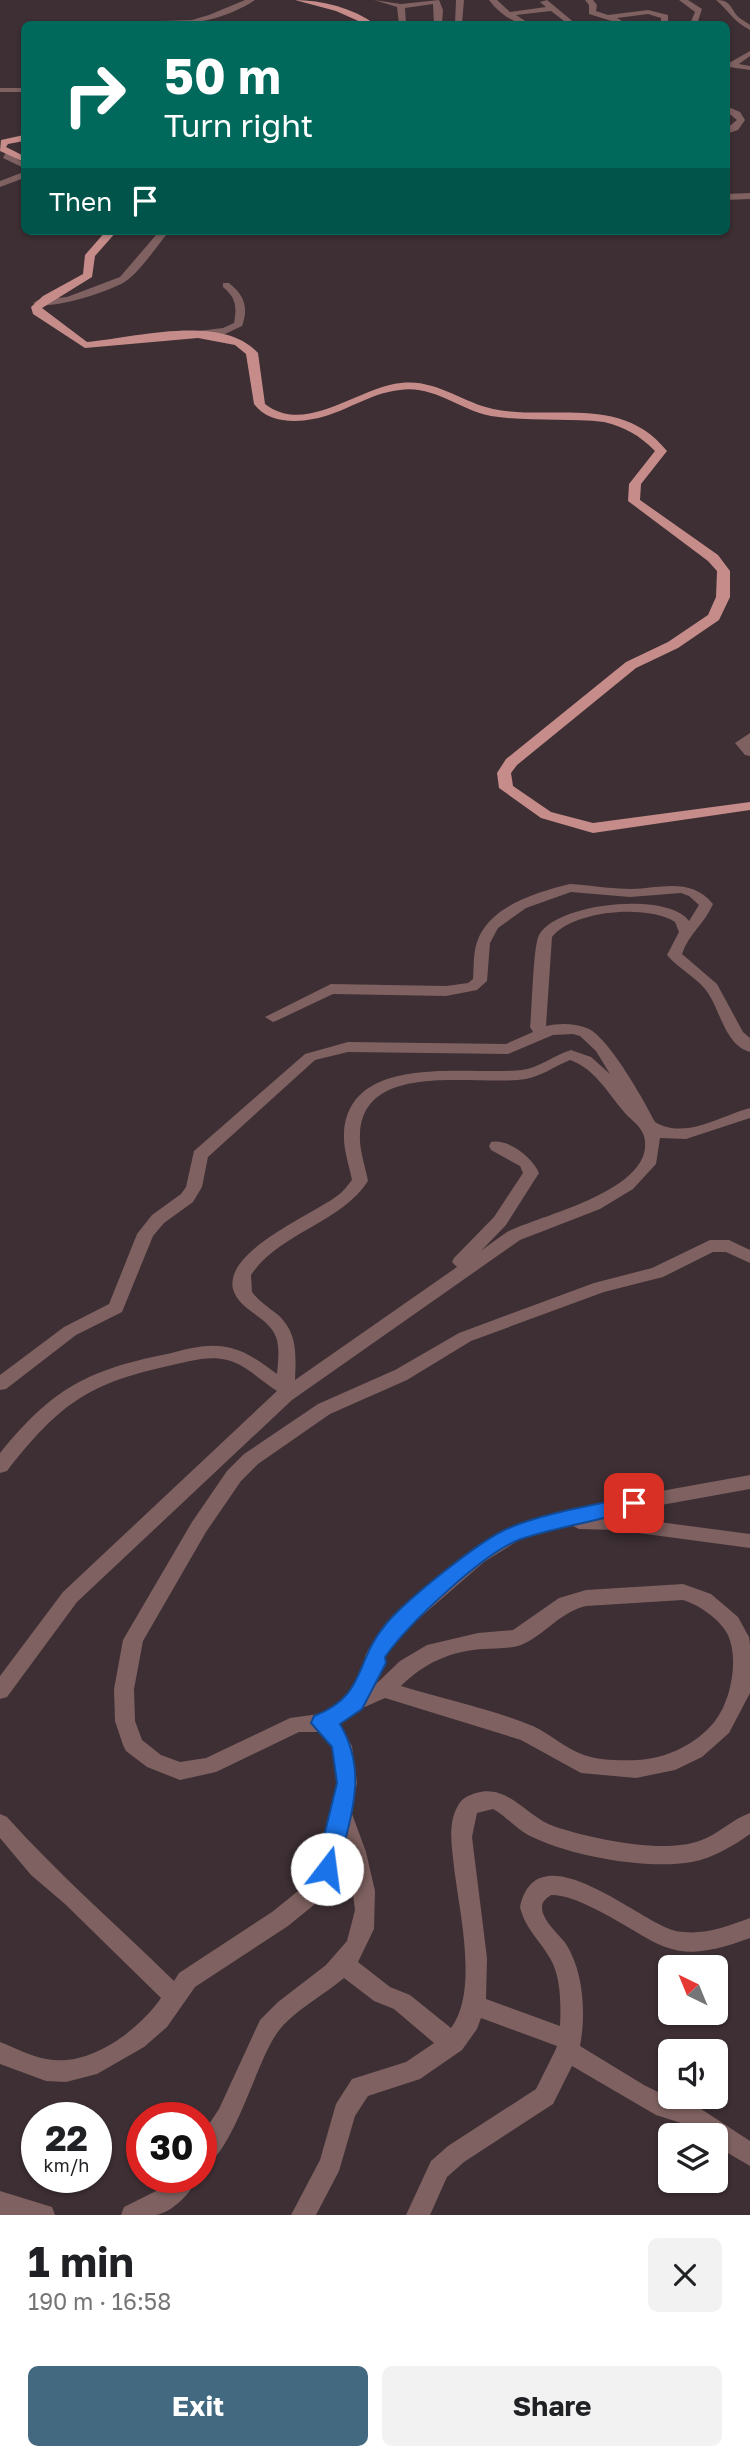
<!DOCTYPE html>
<meta charset="utf-8">
<style>
:root{--surface:#fff;--page:#f2f2f2;--text:#202124;--muted:#757577;--accent:#436981}
body{margin:0;font-family:"Golos Text",sans-serif;background:var(--page);color:var(--text);height:100vh;display:flex;flex-direction:column;font-size:26px;white-space:nowrap}
*{box-sizing:border-box;margin:0}
p{font-size:23px;color:var(--muted)}
.icon{flex:none;width:38px;height:38px;fill:none;stroke:currentColor;stroke-width:2;stroke-linecap:round;stroke-linejoin:round}
.map{position:relative;height:2215px;overflow:hidden}
.panel{display:flex;flex-direction:column;background:var(--surface);flex:1}
.panel>*{flex:none}
.hud{position:absolute;left:21px;top:21px;width:709px;height:214px;border-radius:10px;box-shadow:0 2px 5px #0004;background:#00695c;color:#fff;overflow:hidden}
.needle{width:46px;rotate:317deg}
.tools{position:absolute;left:658px;top:1955px;display:grid;gap:14px}
.tools a{display:grid;place-items:center;width:70px;height:70px;border-radius:10px;background:var(--surface);box-shadow:0 2px 5px #0004;font-size:35px}
.speed{position:absolute;left:21px;top:2102px;display:flex;gap:14px;font-size:35px;font-weight:700;text-align:center}
.speed>*{display:grid;place-content:center;width:91px;height:91px;border-radius:50%;background:var(--surface);box-shadow:0 2px 5px #0004;line-height:1}
.speed small{font-size:18px;font-weight:400}
.speed .limit{border:10px solid #d22;background:#fff;color:#111}
.pin{position:absolute;display:grid;place-items:center;width:60px;height:60px;color:#fff;margin:-30px;border-radius:14px;box-shadow:0 4px 10px #0006}
.me{position:absolute;width:77px;margin:-38px;rotate:15deg;stroke-linejoin:round;filter:drop-shadow(0 0 5px #0008)}
.turn{display:flex;align-items:center;gap:24px;height:147px;padding:0 28px;font-size:32px}
.turn .icon{width:91px;height:91px;stroke-width:2.5}
.turn b{display:block;font-size:49px;line-height:60px}
.then{display:flex;align-items:center;height:66px;padding:0 28px;background:#0003;gap:14px;font-size:26px}
.round{display:grid;place-items:center;flex:none;width:74px;height:74px;border-radius:10px;background:var(--page)}
.head{display:flex;align-items:center;justify-content:space-between;height:119px;padding:0 28px}
h1{font-size:42px;font-weight:700;line-height:52px}
.cta{display:flex;gap:14px;margin-top:auto;padding:14px 28px}
.cta a{flex:1;height:80px;border-radius:10px;background:var(--accent);color:#fff;font-size:28px;font-weight:700;line-height:80px;text-align:center}
.cta a+a{background:var(--page);color:var(--text)}
.map>svg:first-child{display:block}
.lines{fill:none;stroke-linecap:round;stroke-linejoin:round}
.minor{fill:#7e6160;fill-rule:evenodd}
.primary{fill:#c68c8a;fill-rule:evenodd}
.route{fill:#1a73e8;stroke:#114b97;stroke-width:2}
</style>
<div class="map">
<svg width="750" height="2215" viewBox="0 0 750 2215">
<rect width="100%" height="100%" fill="#3d2f34"/>
<g class="lines">
<path class="minor" d="M245 0H255C219 24 173 28 131 24L135 22 192 20 209 15Z
M374 0 401 4 439 0 443 10 442 24H434L433 4 405 8 406 24H399L397 7Z
M456 0H464L462 24H455Z
M489 0H497L510 12 546 7 540 2 547 0 576 24H568L551 11 516 15 530 24C514 25 498 12 489 0Z
M585 0H593L597 5 596 11 608 15 648 10 668 15V24H661V18L648 14 617 18 622 21 618 23 589 14V5Z
M679 0H688L702 9 697 24H690L695 12Z
M716 0C728 0 729 4 735 13 738 18 745 21 750 25V30C734 22 729 11 716 0Z
M750 51V56L739 64 750 66V70L729 67V63Z
M0 88H24V92H0Z
M726 106 740 112 745 120 738 130 726 134V129L737 120 726 111Z
M6 152H12V156L24 163V168L3 158Z
M21 173H24V178L0 187V181Z
M750 193V199L726 200V194Z
M156 231H166V235C156 248 139 272 126 281 112 291 47 312 33 303L38 300 67 297 120 277 156 235Z
M223 283H229C244 295 249 307 242 326L225 334 182 337V333L223 328 234 323C237 306 236 298 223 287Z
M750 733V756L745 755 735 743Z
M570 884C590 885 611 889 631 889 662 888 691 877 713 904 705 923 688 935 682 954L717 984 743 1032 750 1038V1052C724 1045 720 1007 705 989 694 976 678 968 667 955L679 932 675 922C648 904 573 910 552 937L546 1026C559 1023 576 1023 589 1029 610 1040 644 1100 655 1122 685 1140 720 1116 750 1108V1118L686 1139 660 1138 656 1164 633 1189 600 1209 520 1240 292 1400 77 1602 7 1697 0 1699V1676L63 1592 277 1391C261 1381 245 1364 227 1360 208 1355 187 1362 168 1366 86 1384 58 1406 7 1471L0 1473V1453C52 1389 87 1370 167 1354 187 1349 209 1342 231 1348 248 1352 263 1364 277 1374 278 1362 280 1348 276 1337 268 1316 239 1311 233 1289 224 1251 313 1214 337 1196 343 1192 347 1186 352 1180 349 1165 343 1149 344 1133 349 1051 470 1076 522 1070 539 1068 554 1055 571 1050L591 1057 610 1074 596 1051 580 1036 573 1034 553 1035 508 1054 348 1052 315 1060 208 1157 202 1187 193 1202 164 1223 153 1236 122 1312 76 1335 6 1389 0 1390V1375L64 1327 109 1304 137 1234 152 1215 181 1194 186 1187 194 1151 305 1054 348 1042 506 1044 533 1032 530 1027C532 1010 533 946 539 935 556 903 668 891 689 921L699 905 689 896 681 893 630 897 571 892 526 908 498 928 490 943 487 981 477 990 446 996 333 994 278 1020 273 1022 265 1017 331 984 446 986 468 983 473 979C474 968 473 953 477 942 489 906 537 892 570 884ZM570 1060C594 1068 608 1093 624 1112 631 1120 641 1126 644 1136 658 1190 540 1215 507 1232 498 1238 489 1245 481 1251L506 1225 539 1173C533 1158 508 1138 491 1142L489 1146 491 1150 520 1166 523 1173 494 1217 454 1258 452 1262 457 1267 295 1380C296 1355 298 1332 277 1314 268 1307 259 1301 252 1292L251 1275C280 1232 340 1224 368 1181 365 1165 359 1150 360 1134 363 1058 480 1087 526 1079 542 1076 555 1066 570 1060Z
M710 1240H729L750 1250V1263L726 1252H713L663 1277 604 1292 471 1341 407 1380 330 1414 258 1464 241 1481 206 1532 143 1641 134 1689 135 1721 142 1740 161 1755 180 1762 206 1758 290 1718 319 1714 335 1706 354 1686 366 1663 365 1656 368 1650 387 1622 470 1552 506 1529 611 1500 750 1475V1489L606 1515 750 1534V1548L616 1530 579 1529 571 1525 519 1540 484 1562 401 1634 385 1657 386 1663 376 1684 400 1661 427 1645 478 1633 513 1630 559 1598 586 1590 683 1584 711 1594 738 1617 749 1637 750 1645V1693L729 1733 702 1757 675 1770 636 1778 581 1773 521 1740 385 1698 358 1710 338 1724 352 1746 357 1783 351 1811 366 1852 375 1891 374 1929 358 1962 390 1987 410 1995 451 2028C479 1991 459 1911 454 1867 452 1847 447 1822 459 1804 462 1798 470 1795 476 1793 509 1783 528 1819 556 1827 593 1839 662 1854 699 1841 718 1835 732 1819 750 1813V1834C733 1846 713 1858 692 1862 646 1870 569 1856 528 1835 515 1828 506 1816 493 1809L477 1813 472 1837 487 1958 486 1999 560 2026C561 2005 561 1978 551 1960 541 1941 525 1929 520 1907 537 1828 640 1923 676 1931 703 1936 725 1927 750 1918V1938C667 1969 662 1942 593 1908 581 1902 566 1895 551 1895 547 1898 542 1901 542 1907 542 1921 559 1934 566 1944 584 1972 586 2015 580 2046L644 2085 668 2097 695 2105 750 2141V2166L716 2146V2135H700L681 2123 656 2115 572 2066 553 2104 464 2162 447 2177 430 2215H406L431 2161 448 2146 536 2089 555 2051 557 2046 481 2018 477 2029 462 2050 420 2079 368 2096 355 2116 339 2171 316 2215H291L320 2160 336 2104 352 2079 406 2062 434 2043 394 2009 374 2001 344 1978C323 1996 294 2010 277 2033 256 2062 233 2156 201 2168V2136L219 2109 260 2020 278 2002 326 1965 347 1941 355 1910 350 1872 343 1847 331 1891 288 1926 195 1987 167 2027 144 2047 97 2074 66 2082 46 2081 0 2064V2042C15 2048 31 2056 46 2059 89 2068 138 2031 161 1998L65 1904 31 1875 0 1838V1814L7 1817C59 1875 118 1926 174 1981L179 1973 272 1912 313 1879 337 1783 332 1748 321 1732H299L216 1772 180 1780 147 1767 126 1751 123 1745 115 1721 114 1689 123 1640 192 1522 227 1471 244 1454 318 1404 395 1370 459 1333 594 1283 652 1268ZM683 1600C699 1605 720 1619 728 1635 739 1660 731 1700 715 1721 697 1744 666 1759 636 1760 622 1761 597 1760 584 1755 566 1749 550 1734 533 1726 491 1709 444 1699 401 1686 424 1663 451 1651 483 1649 495 1648 510 1649 521 1645 545 1635 560 1612 586 1606Z
M169 2177H198C192 2192 173 2212 156 2215 145 2215 132 2215 121 2215L124 2207 156 2191Z
M0 2191 52 2207 55 2215H0Z"/>
<path class="primary" d="M295 0C322 0 353 8 375 24H365L336 11Z
M24 135V141L8 144 6 147 24 156V162L0 151 1 140Z
M106 231H117L95 256 92 277 42 308 87 342C135 338 221 313 258 353L265 404C306 436 358 387 401 383 436 379 461 402 493 409 554 421 621 394 667 451L641 484 640 500 718 555 730 571V597L719 620 678 648 636 668 517 765 511 773 513 786 551 812 593 823 750 802V810L593 833 541 818 499 788 497 773 506 759 626 662 668 642 708 615 716 597 717 571 708 561 628 501 629 484 655 451C639 435 625 427 604 422 567 418 528 422 491 416 459 410 434 385 400 390 369 393 343 414 313 419 293 423 267 422 254 404L246 354 235 345 198 338 85 348 33 314 31 307 43 296 83 274 85 255Z"/>
</g>
<path class="route" d="M634 1496 643 1503 640 1508C601 1521 560 1526 521 1539 483 1553 408 1624 385 1657L386 1663 362 1709 340 1724C369 1773 350 1817 338 1869L335 1876 327 1878 320 1876 316 1869 337 1783 332 1747 311 1723 314 1716C367 1696 354 1661 386 1624 405 1601 481 1539 509 1528 547 1512 593 1506 634 1496Z"/>
</svg>
<div class="tools">
<a><svg class="needle" viewBox="-14 -14 28 28"><path d="M0-13l5 13h-10z" fill="#e53935"/><path d="M0 13l5-13h-10z" fill="#757577"/></svg></a>
<a><svg class="icon" aria-label="sound" viewBox="0 0 24 24"><path d="M4 9h4l5-4v14l-5-4H4zM17 9q2 3 0 6"/></svg></a>
<a><svg class="icon" aria-label="layers" viewBox="0 0 24 24"><path d="M12 4l9 5-9 5-9-5zM3 14l9 5 9-5"/></svg></a>
</div>
<div class="speed"><div>22<small>km/h</small></div><div class="limit">30</div></div>
<div class="pin" style="left:634px;top:1503px;background:#d93025"><svg class="icon" aria-label="arrive" viewBox="0 0 24 24"><path d="M6 21V4h12l-3 4 3 4H6"/></svg></div>
<svg class="me" style="left:327px;top:1869px" viewBox="-20 -20 40 40"><circle r="19" fill="#fff"/><path d="M0-13L10 11 0 6-10 11z" fill="#1a73e8"/></svg>
<div class="hud">
<div class="turn"><svg class="icon" aria-label="right" viewBox="0 0 24 24"><path d="M7 20v-9h11M14 6l5 5-5 5"/></svg><div><b>50 m</b>Turn right</div></div>
<div class="then">Then<svg class="icon" aria-label="arrive" viewBox="0 0 24 24"><path d="M6 21V4h12l-3 4 3 4H6"/></svg></div>
</div>
</div>
<section class="panel">
<div class="head"><div><h1>1 min</h1><p>190 m · 16:58</p></div><a class="round"><svg class="icon" aria-label="close" viewBox="0 0 24 24"><path d="M6 6l12 12M18 6L6 18"/></svg></a></div>
<div class="cta"><a>Exit</a><a>Share</a></div>
</section>
